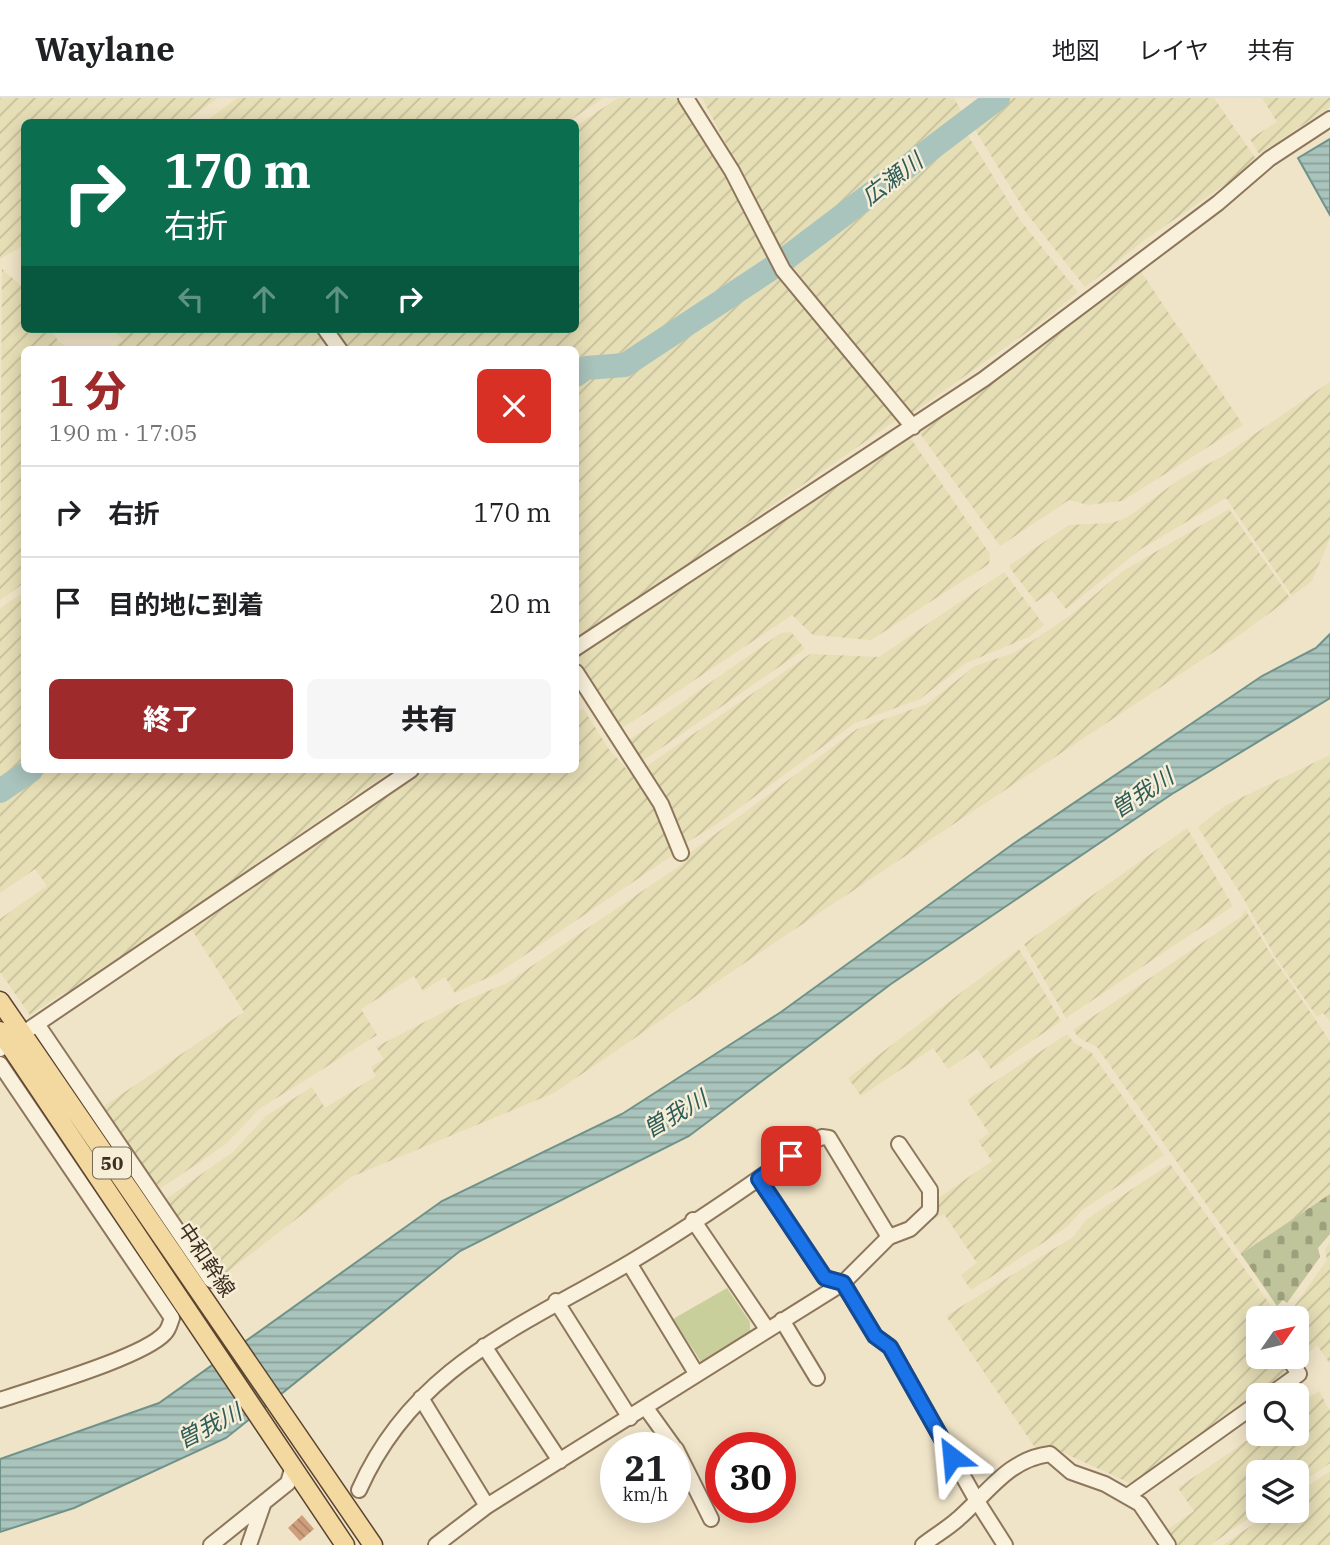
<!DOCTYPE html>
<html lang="ja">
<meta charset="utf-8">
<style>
:root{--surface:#fff;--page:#f6f6f6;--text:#202124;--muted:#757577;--line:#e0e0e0;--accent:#9e2a2b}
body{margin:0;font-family:"IBM Plex Serif","Noto Sans JP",serif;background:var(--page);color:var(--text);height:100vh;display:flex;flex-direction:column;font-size:26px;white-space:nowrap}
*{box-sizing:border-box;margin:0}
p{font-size:23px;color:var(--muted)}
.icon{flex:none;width:38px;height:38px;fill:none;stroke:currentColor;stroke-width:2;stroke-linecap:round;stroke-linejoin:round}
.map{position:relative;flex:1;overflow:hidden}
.details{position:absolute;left:21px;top:248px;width:558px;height:427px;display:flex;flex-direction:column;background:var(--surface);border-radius:10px;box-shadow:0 4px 18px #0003}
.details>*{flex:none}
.guide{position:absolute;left:21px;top:21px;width:558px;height:214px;border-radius:10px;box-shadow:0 4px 18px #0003;background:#0b6e4f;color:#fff;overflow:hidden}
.needle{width:46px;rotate:56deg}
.buttons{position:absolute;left:1246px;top:1208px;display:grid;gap:14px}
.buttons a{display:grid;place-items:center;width:63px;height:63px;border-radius:10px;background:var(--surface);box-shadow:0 4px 18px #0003;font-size:35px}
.speed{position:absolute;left:600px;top:1334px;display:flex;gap:14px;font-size:35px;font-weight:700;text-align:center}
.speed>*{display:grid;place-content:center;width:91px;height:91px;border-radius:50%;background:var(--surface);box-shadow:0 4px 18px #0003;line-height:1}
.speed small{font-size:18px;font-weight:400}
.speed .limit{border:10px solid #d22;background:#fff;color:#111}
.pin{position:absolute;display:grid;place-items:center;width:60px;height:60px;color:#fff;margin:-30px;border-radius:14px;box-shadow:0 4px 10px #0006}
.me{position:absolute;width:77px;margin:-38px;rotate:331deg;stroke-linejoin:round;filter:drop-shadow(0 0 5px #0008)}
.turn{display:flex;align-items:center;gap:24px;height:147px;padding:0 28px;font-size:32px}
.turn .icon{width:91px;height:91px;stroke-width:2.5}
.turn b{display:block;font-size:49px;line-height:60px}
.lanes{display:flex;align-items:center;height:66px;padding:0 28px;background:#0003;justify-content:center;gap:35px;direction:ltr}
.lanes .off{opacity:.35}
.round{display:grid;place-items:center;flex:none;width:74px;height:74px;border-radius:10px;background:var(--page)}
.headline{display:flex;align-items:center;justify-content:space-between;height:119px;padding:0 28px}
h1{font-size:42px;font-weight:800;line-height:52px;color:var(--accent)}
.primary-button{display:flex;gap:14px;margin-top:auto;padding:14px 28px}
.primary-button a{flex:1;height:80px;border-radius:10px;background:var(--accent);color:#fff;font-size:28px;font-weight:800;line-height:80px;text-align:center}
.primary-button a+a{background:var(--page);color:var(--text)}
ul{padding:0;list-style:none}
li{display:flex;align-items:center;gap:21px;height:91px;padding:0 28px;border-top:2px solid var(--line)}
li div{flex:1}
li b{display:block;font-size:26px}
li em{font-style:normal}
header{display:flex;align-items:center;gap:42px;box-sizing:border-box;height:98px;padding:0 35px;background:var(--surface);border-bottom:2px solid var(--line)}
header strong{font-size:33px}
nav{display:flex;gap:38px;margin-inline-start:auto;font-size:24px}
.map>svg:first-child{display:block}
.farmland{fill:url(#farmland-furrows)}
.green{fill:#c9cf9b}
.cemetery{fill:url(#cemetery-stones)}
.water{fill:url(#water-rules);stroke:#6f938a;stroke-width:2}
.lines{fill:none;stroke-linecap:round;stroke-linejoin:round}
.river{stroke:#a9c4bc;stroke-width:24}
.building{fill:url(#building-back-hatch)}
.minor-casing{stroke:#8d765c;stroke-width:18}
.major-casing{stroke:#5b4430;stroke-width:21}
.minor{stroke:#faf1dc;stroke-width:14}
.major{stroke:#f3d9a0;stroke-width:18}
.route-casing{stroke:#114b97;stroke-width:18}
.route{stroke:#1a73e8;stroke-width:12}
.labels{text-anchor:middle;stroke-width:5;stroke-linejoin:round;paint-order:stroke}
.shield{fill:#f7eed8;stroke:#756857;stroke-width:2}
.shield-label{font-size:19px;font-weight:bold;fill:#3d2e20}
.street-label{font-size:21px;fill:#3d2e20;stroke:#f7eed8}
.water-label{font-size:23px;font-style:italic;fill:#2f5d5a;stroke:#f7eed8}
</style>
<header>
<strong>Waylane</strong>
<nav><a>地図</a><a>レイヤ</a><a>共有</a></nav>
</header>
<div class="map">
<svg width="1330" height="1447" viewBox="0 0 1330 1447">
<defs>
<pattern id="farmland-furrows" width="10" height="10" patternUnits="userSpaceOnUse" patternTransform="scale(1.75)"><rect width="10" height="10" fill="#e6deb5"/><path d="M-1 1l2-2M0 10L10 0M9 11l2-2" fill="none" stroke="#c6bf9b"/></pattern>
<pattern id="cemetery-stones" width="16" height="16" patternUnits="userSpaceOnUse" patternTransform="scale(1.75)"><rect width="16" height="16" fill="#bfc49a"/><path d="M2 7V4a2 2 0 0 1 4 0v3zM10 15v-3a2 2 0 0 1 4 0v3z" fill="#9ca07d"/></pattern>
<pattern id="water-rules" width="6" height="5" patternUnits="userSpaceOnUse" patternTransform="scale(1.75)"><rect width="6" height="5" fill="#a9c4bc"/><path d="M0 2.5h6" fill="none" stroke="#8ba098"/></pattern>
<pattern id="building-back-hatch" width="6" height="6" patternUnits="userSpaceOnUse" patternTransform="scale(1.75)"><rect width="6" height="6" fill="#cf9f7d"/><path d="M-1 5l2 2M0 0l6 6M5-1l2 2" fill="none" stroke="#a98266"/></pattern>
</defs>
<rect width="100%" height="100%" fill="#f0e4c8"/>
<path class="farmland" d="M0 0H218L185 24H24V147L0 161Z
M237 0H603L568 24H205Z
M618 0H687L774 164 626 264 585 267 576 273V252H351L335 231H576V28Z
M702 0H954L965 19 785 158Z
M1001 0H1214L1258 64 1146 141 1085 189 1027 116 969 22Z
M1262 0H1330V9L1259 56 1250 41 1277 24Z
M962 28 1020 122 1078 194 1047 220 911 316 788 163Z
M1138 169 1243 327 1122 403 1088 407 1069 402 1000 448 917 331Z
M2 171 24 190V231H51L58 243 72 252H24V485L0 502Z
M779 171 898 321 576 543V283L590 273 631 271Z
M113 231H323L328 239 311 252H120L116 247 123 242Z
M1330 284V440L1312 483 1292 498 1226 400 1141 451 1066 511 1052 493 1036 504 1010 470V467L1069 427 1112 425 1128 419 1180 381 1223 358Z
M902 336 909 338 990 456 989 466 871 542 813 537 792 517 621 631 576 568V559Z
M1229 411 1290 500 1241 536 777 843 554 995 351 1079 217 1182 163 1103 233 1054 266 1018 312 989 325 1010 376 978 371 969 384 961 376 949 469 901 507 885 685 764 687 757 857 631 927 606 975 568 1014 555 1071 517 1123 473Z
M1004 474 1044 527 1029 539 966 565 920 601 855 625 720 724 686 745 668 704 641 672 810 556 879 559Z
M24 494V670L0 686V510Z
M791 534 805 551 638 666 623 646 781 535Z
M583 610 608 650 658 707 675 751 673 757 500 874 455 895 445 879 423 893 414 878 361 911 377 937 259 1011 226 1046 157 1093 101 1010 244 914 189 827 413 672H576V615Z
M1330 657V923L1323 915 1317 919 1274 857 1245 803 1198 729 1226 707Z
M37 672H392L77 890 62 896 30 917 0 874V821L47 788 35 771 0 795V697Z
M1187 730 1233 808 1066 920 1024 846Z
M1245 811 1270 855 1330 943V1096L1241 1156 1097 949 1079 940 1073 932 1242 818Z
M1019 851 1061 923 991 971 977 951 948 971 933 950 861 998 848 980Z
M1067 936 1074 945 1091 954 1164 1057 1081 1113 1067 1129 971 1192 961 1177 977 1165 944 1116 933 1122 937 1113 934 1103 992 1063 978 1043 989 1035 967 1002Z
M1170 1066 1274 1212 1272 1220H1258V1258H1282L1292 1271 1132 1386 1051 1349 1036 1351 946 1218 1073 1139 1087 1121Z
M1330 1144V1266L1317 1247 1300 1264 1296 1258 1297 1220H1286L1327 1162 1325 1152Z
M1319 1293 1330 1313V1365L1297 1388V1374H1258V1412H1261L1210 1447H1174L1167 1432 1194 1413 1178 1390 1258 1335H1297V1308Z
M1330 1373V1447H1223L1274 1412H1297V1396Z"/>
<path class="green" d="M727 1190 750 1224V1238L704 1268 673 1221Z"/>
<path class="cemetery" d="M1330 1096V1136L1318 1150 1320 1159 1287 1205 1283 1202 1277 1208 1241 1156Z"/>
<path class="water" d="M1330 41V117L1298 60Z
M1330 536V600L1172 696 891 886 689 1038 460 1153 226 1340 74 1410 0 1434V1361L159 1305 442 1103 622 1016 781 914 1013 746 1262 578 1316 550Z"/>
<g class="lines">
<path class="river" d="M785 161 998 0
M576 277 586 270 625 267 772 170
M0 693 31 672"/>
</g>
<path class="building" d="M302 1417 314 1431 300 1443 288 1430Z"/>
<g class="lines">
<g class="minor-casing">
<path id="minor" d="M686 0 732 73 783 172 913 329
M325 231 340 252
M576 550 984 281 1218 105 1269 61 1330 21
M576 574 661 706 681 755
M37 926 211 1182
M0 951 411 672
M0 966 172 1220C170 1225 169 1231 165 1235 144 1259 35 1290 0 1302
M759 1081 825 1180 843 1185 875 1238 890 1249 977 1403 1005 1447
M693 1122 767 1231
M889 1139 910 1131 930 1112V1092L899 1046
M629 1165 696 1275
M556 1203 630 1320
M1279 1220 1280 1217
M782 1222 817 1280
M484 1248 560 1363
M1270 1297 1299 1276 1287 1258
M421 1300 487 1408
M646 1310 674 1349
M676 1351 711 1421
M359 1392C414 1268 521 1229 629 1165 690 1129 749 1088 806 1047L822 1039 829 1040 889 1139 843 1185 487 1408 436 1447
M1129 1397 1258 1305
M211 1447 288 1385 293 1368
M249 1447 264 1404
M923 1447C934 1438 947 1431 958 1421 988 1395 1008 1361 1050 1356L1071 1374 1105 1386 1140 1406 1168 1447"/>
</g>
<g class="major-casing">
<path id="major" d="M0 903 373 1447
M0 933 345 1447"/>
</g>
<use href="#minor" class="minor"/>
<use href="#major" class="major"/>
</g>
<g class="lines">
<g class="route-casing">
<path id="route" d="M791 1058 759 1081 825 1180 843 1185 875 1238 890 1249 952 1359"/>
</g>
<use href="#route" class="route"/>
</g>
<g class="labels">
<rect class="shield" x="93" y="1049.5" width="38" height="31" rx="5"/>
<g class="shield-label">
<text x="112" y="1072">50</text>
</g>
<g class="street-label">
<text transform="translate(206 1162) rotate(56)" y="7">中和幹線</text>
</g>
<g class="water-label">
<text transform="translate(892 81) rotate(-37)" y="8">広瀬川</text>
<text transform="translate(1142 695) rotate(-33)" y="8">曽我川</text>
<text transform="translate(675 1016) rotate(-30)" y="8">曽我川</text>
<text transform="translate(209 1328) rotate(-27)" y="8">曽我川</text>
</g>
</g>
</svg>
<div class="buttons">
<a><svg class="needle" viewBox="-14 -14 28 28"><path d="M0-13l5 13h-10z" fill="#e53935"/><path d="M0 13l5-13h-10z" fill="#757577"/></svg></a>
<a><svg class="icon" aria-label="search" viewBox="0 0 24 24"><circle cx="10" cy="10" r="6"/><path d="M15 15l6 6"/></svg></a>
<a><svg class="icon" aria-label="layers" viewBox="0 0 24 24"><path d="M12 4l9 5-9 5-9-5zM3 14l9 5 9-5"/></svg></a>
</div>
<div class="speed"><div>21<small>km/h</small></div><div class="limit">30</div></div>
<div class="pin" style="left:791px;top:1058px;background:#d93025"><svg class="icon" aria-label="arrive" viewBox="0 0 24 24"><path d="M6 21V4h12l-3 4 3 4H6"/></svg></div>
<svg class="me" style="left:952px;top:1359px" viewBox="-20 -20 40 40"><path d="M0-17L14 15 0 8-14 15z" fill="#1a73e8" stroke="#fff" stroke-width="4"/></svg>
<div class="guide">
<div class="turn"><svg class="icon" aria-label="right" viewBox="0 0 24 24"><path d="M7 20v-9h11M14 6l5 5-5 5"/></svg><div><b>170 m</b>右折</div></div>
<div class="lanes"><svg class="icon off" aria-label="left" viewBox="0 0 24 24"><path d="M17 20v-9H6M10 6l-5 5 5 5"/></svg><svg class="icon off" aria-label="ahead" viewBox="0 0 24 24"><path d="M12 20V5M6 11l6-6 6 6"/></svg><svg class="icon off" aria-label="ahead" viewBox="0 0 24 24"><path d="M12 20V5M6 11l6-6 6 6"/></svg><svg class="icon" aria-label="right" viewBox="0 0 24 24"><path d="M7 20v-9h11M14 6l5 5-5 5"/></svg></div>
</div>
<section class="details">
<div class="headline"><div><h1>1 分</h1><p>190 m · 17:05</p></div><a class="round" style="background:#d93025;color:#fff"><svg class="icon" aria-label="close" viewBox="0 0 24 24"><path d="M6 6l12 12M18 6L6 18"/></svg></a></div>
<ul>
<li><svg class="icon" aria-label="right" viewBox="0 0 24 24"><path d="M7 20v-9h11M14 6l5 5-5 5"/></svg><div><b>右折</b></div><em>170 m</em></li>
<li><svg class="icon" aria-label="arrive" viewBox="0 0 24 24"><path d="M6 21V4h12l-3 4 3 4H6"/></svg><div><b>目的地に到着</b></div><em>20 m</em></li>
</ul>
<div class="primary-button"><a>終了</a><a>共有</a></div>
</section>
</div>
